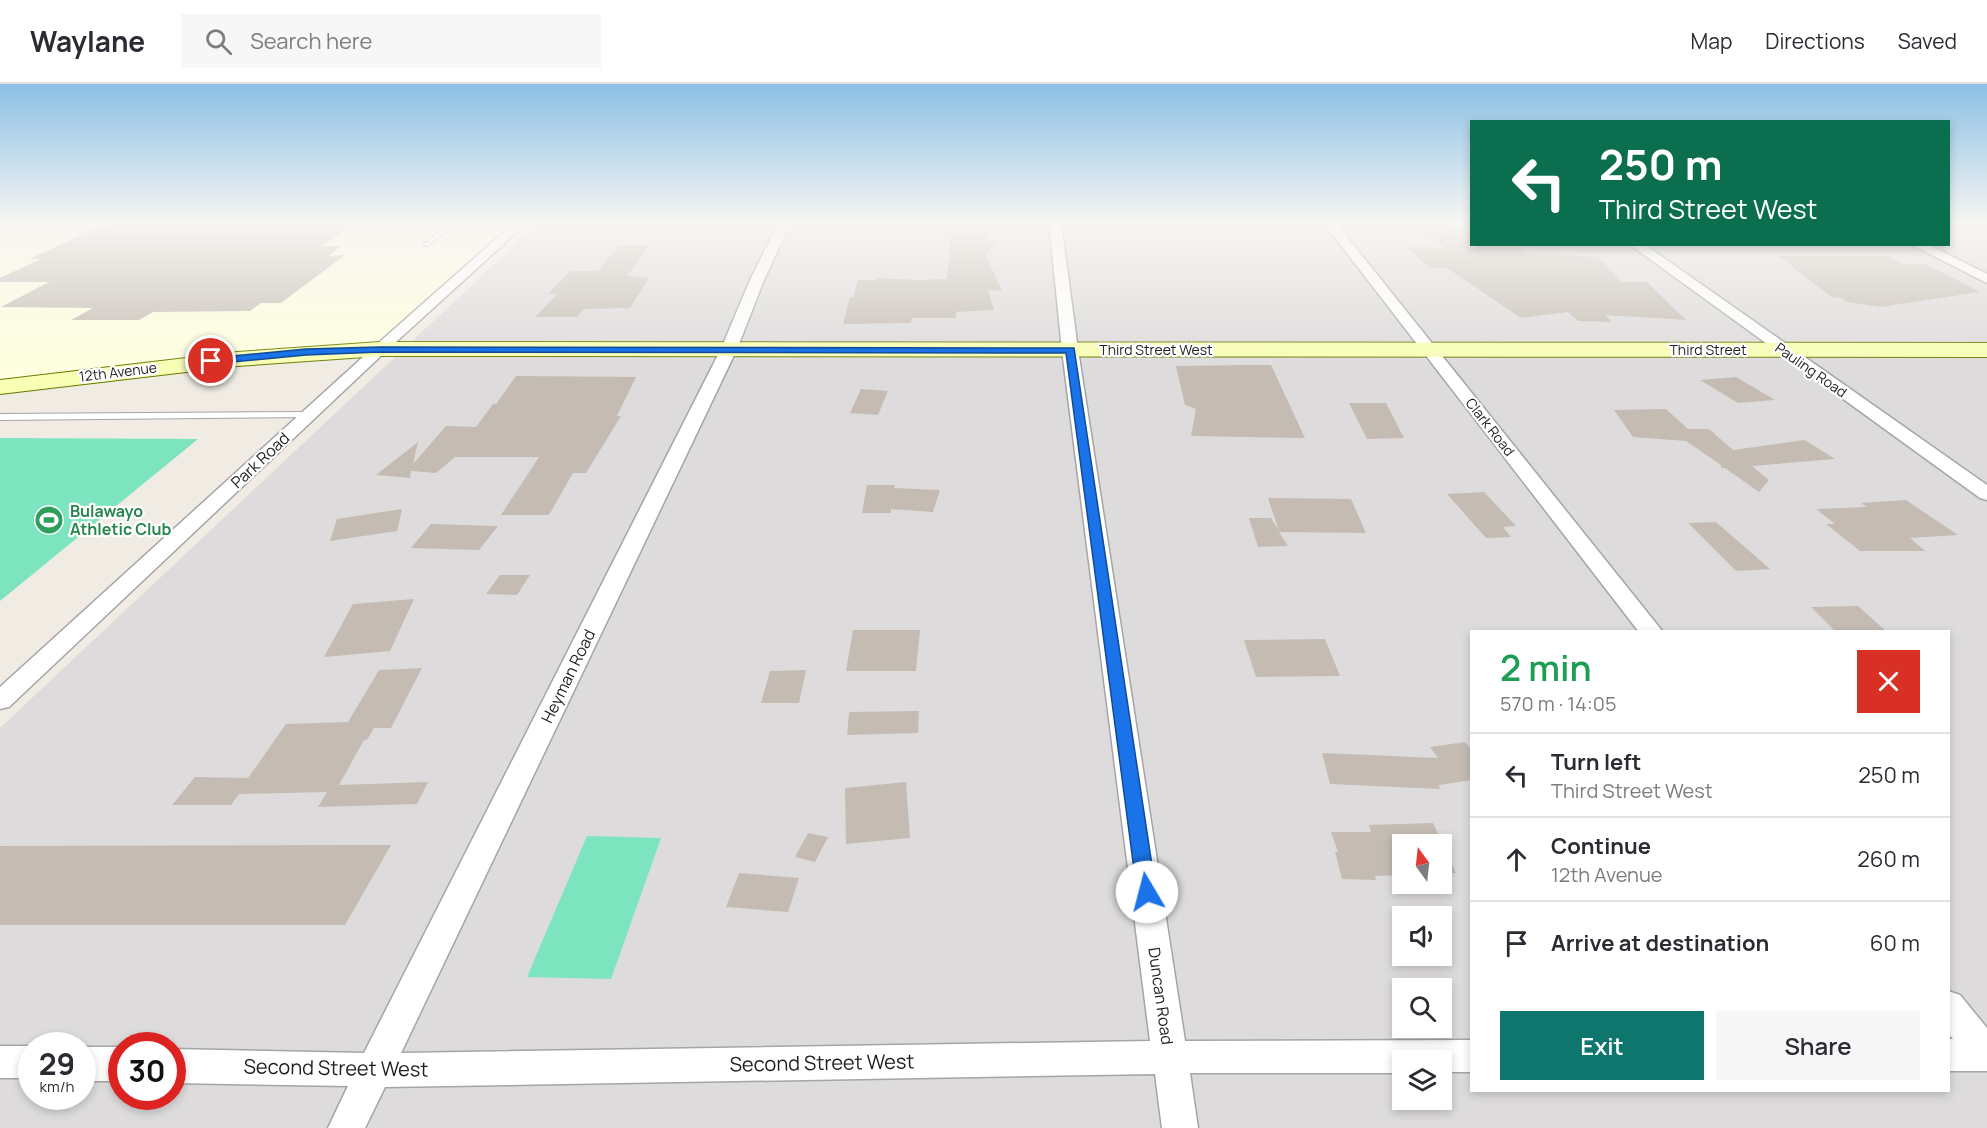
<!DOCTYPE html>
<meta charset="utf-8">
<style>
:root{--surface:#fff;--page:#f7f7f7;--text:#2b2b33;--muted:#7c7c81;--line:#e1e1e2;--accent:#0f766e}
body{margin:0;font-family:Manrope,sans-serif;background:var(--page);color:var(--text);height:100vh;display:flex;flex-direction:column;font-size:22px;white-space:nowrap}
*{box-sizing:border-box;margin:0}
p{font-size:20px;color:var(--muted)}
.icon{flex:none;width:33px;height:33px;fill:none;stroke:currentColor;stroke-width:2;stroke-linecap:round;stroke-linejoin:round}
.map{position:relative;flex:1;overflow:hidden}
.details{position:absolute;left:1470px;top:546px;width:480px;height:462px;display:flex;flex-direction:column;background:var(--surface);border-radius:0px;box-shadow:0 3px 9px #0003}
.details>*{flex:none}
.top-card{position:absolute;left:1470px;top:36px;width:480px;height:126px;border-radius:0px;box-shadow:0 3px 9px #0003;background:#0b6e4f;color:#fff;overflow:hidden}
.needle{width:39px;rotate:345deg}
.fabs{position:absolute;left:1392px;top:750px;display:grid;gap:12px}
.fabs a{display:grid;place-items:center;width:60px;height:60px;border-radius:0px;background:var(--surface);box-shadow:0 3px 9px #0003;font-size:30px}
.speed{position:absolute;left:18px;top:948px;display:flex;gap:12px;font-size:30px;font-weight:700;text-align:center}
.speed>*{display:grid;place-content:center;width:78px;height:78px;border-radius:50%;background:var(--surface);box-shadow:0 3px 9px #0003;line-height:1}
.speed small{font-size:15px;font-weight:400}
.speed .limit{border:9px solid #d22;background:#fff;color:#111}
.pin{position:absolute;display:grid;place-items:center;width:51px;height:51px;color:#fff;margin:-26px;border:3px solid #fff;border-radius:50%;box-shadow:0 2px 6px #0007}
.me{position:absolute;width:66px;margin:-33px;rotate:352deg;stroke-linejoin:round;filter:drop-shadow(0 0 4px #0008)}
.turn{display:flex;align-items:center;gap:21px;height:126px;padding:0 30px;font-size:27px}
.turn .icon{width:78px;height:78px;stroke-width:2.5}
.turn b{display:block;font-size:42px;line-height:51px}
.round{display:grid;place-items:center;flex:none;width:63px;height:63px;border-radius:0px;background:var(--page)}
.summary{display:flex;align-items:center;justify-content:space-between;height:102px;padding:0 30px}
h1{font-size:36px;font-weight:600;line-height:45px;color:#1e9e55}
.cta{display:flex;gap:12px;margin-top:auto;padding:12px 30px}
.cta a{flex:1;height:69px;border-radius:0px;background:var(--accent);color:#fff;font-size:24px;font-weight:600;line-height:69px;text-align:center}
.cta a+a{background:var(--page);color:var(--text)}
ul{padding:0;list-style:none}
li{display:flex;align-items:center;gap:18px;height:84px;padding:0 30px;border-top:2px solid var(--line)}
li div{flex:1}
li b{display:block;font-size:22px}
li em{font-style:normal}
header{display:flex;align-items:center;gap:36px;box-sizing:border-box;height:84px;padding:0 30px;background:var(--surface);border-bottom:2px solid var(--line)}
header strong{font-size:28px}
nav{display:flex;gap:33px;margin-inline-start:auto;font-size:21px}
.search{width:420px;height:54px;background:var(--page);display:flex;align-items:center;gap:15px;box-sizing:border-box;padding:0 21px;border-radius:0px;color:var(--muted);font-size:22px}
.map>svg:first-child{display:block}
.residential{fill:#dddbdb;fill-rule:evenodd}
.education{fill:#feffde}
.pitch{fill:#7ce5bf}
.building{fill:#c4bcb3}
.lines{fill:none;stroke-linecap:round;stroke-linejoin:round}
.lane-casing{stroke:#a5a5a5;stroke-width:2}
.street-casing{stroke:#a5a5a5;stroke-width:3}
.secondary-casing{stroke:#6a7b00;stroke-width:2}
.lane{fill:#fff;fill-rule:evenodd}
.street{fill:#fff;fill-rule:evenodd}
.secondary{fill:#f8feb4;fill-rule:evenodd}
.route{fill:#1a73e8;stroke:#114b97;stroke-width:1.5}
.labels{text-anchor:middle;stroke-width:4.5;stroke-linejoin:round;paint-order:stroke}
.far-street-label{font-size:14px;fill:#1e1e1e;stroke:#fff}
.street-label{font-size:16px;fill:#1e1e1e;stroke:#fff}
.leisure-label{font-size:16px;font-weight:bold;fill:#27864d;stroke:#fff;text-anchor:start}
.near-street-label{font-size:20px;fill:#1e1e1e;stroke:#fff}
</style>
<header>
<strong>Waylane</strong>
<div class="search"><svg class="icon" aria-label="search" viewBox="0 0 24 24"><circle cx="10" cy="10" r="6"/><path d="M15 15l6 6"/></svg>Search here</div>
<nav><a>Map</a><a>Directions</a><a>Saved</a></nav>
</header>
<div class="map">
<svg width="1987" height="1044" viewBox="0 0 1987 1044">
<rect width="100%" height="100%" fill="#f0ece4"/>
<path class="residential" d="M539 138H1471L1472 160H1948L1949 138H1987V1044H0V644ZM1472 548H1948V1006H1472ZM1402 760H1442V800H1402ZM1402 832H1442V872H1402ZM1402 904H1442V944H1402ZM32 962H82V1012H32ZM122 962H172V1012H122ZM1402 976H1442V1016H1402Z"/>
<path class="education" d="M0 138H517L378 263 0 300Z"/>
<path class="pitch" d="M0 354 198 355 0 517Z
M587 752 661 754 611 895 527 893Z"/>
<path class="building" d="M117 138H357L322 162H341L328 172 345 171 281 219H261L250 227 153 228 139 236H71L93 224 1 223 49 198H0V194L41 175H30L93 145H102Z
M952 138H986V156L998 157 986 171 1002 207 988 206 994 226 956 228V234H912L911 239 843 240 850 213H853L858 196H876L877 194 919 196 947 195Z
M1472 146V163L1518 162 1528 170 1598 173 1622 198H1647L1686 236 1605 231 1612 238 1578 237 1568 228 1521 234 1447 184H1429L1407 163 1444 164 1426 147Z
M619 161H650L627 192 649 194 630 224 584 225 577 233H535L557 210H548L570 187H598Z
M1779 172H1888L1904 180H1926L1980 208 1881 223 1846 218 1842 214 1831 213Z
M1246 281H1271L1305 354 1191 352 1196 325 1185 321 1176 282Z
M516 292 636 293 617 332H621L586 389H573L549 431H501L539 373H455L436 389 411 387 410 394 376 391 418 358 413 380 446 342 476 343 493 320H496Z
M1736 293 1775 316 1738 319 1700 296Z
M861 305 888 307 878 331 850 329Z
M1349 319H1386L1404 354 1367 355Z
M1666 325 1688 345H1709L1733 366 1805 356 1835 375 1752 382 1769 396 1759 408 1725 384H1721V381L1686 357 1633 353 1614 326Z
M867 401H895L894 404 940 406 933 428 891 425V429H862Z
M1484 408 1516 442 1503 443 1511 453 1486 454 1447 410Z
M1268 414 1351 415 1366 449 1279 448 1288 462 1258 463 1249 434H1271L1279 447Z
M1906 416 1958 451 1910 454 1925 467H1860L1826 440H1835L1816 425 1867 423 1861 419Z
M402 425 397 447 330 457 337 435Z
M1716 438 1770 485 1736 487 1688 439Z
M431 440 498 442 479 466 411 464Z
M500 491H530L517 511 486 510Z
M414 515 390 567 324 573 353 520Z
M1858 522 1887 548H1836L1811 523Z
M853 546H920L916 587H846Z
M1325 555 1340 592 1256 593 1244 556Z
M422 584 391 644H374L367 656H364L339 701 428 698 417 720 318 723 327 708 239 710 231 721H172L195 693 248 694 286 640 348 638 379 586Z
M806 586 799 619H761L770 587Z
M919 627 918 649 847 651 849 628Z
M1465 658 1472 667V696L1439 701 1440 705 1330 700 1322 669 1438 674 1430 663Z
M906 698 910 754 846 760 845 704Z
M1433 739 1456 789 1442 790V760H1402V791L1375 792 1376 796 1342 795 1335 768H1338L1331 748H1371L1369 741Z
M808 749 828 753 815 778 795 773Z
M391 761 345 841H0V762Z
M739 789 799 794 788 828 726 823Z"/>
<g class="lines">
<g class="lane-casing">
<path id="lane" d="M0 138H6L0 141Z
M451 138H458L428 162H424V160Z
M309 328 312 329V333L0 336V330Z"/>
</g>
<g class="street-casing">
<path id="street" d="M515 138H528L385 268 9 623 0 625V603L375 262Z
M779 138H791L764 196 737 265 401 969 1150 957 1062 266 1049 138H1061L1078 266 1185 957 1472 956V988H1442V976H1402V989H1190L1198 1044H1162L1155 990 385 1003 365 1044H328L348 1002 172 999V965L364 969 721 265 750 196Z
M1323 138H1335L1663 548H1639Z
M1629 160H1644L1987 401V416L1980 414Z
M1910 160H1927L1987 190V199Z
M1948 907 1960 911 1987 944V987H1948V955H1953L1948 949Z
M0 962H32V994H0Z
M82 963H122V997H82Z"/>
</g>
<g class="secondary-casing">
<path id="secondary" d="M380 258 1987 259V273L380 272 237 282 0 310V296L237 268Z"/>
</g>
<use href="#lane" class="lane"/>
<use href="#street" class="street"/>
<use href="#secondary" class="secondary"/>
</g>
<linearGradient id="sky" x2="0" y2="1"><stop stop-color="#8bc0e5"/><stop offset="0.49" stop-color="#f8f6f3"/><stop offset="1" stop-color="#f8f6f3" stop-opacity="0"/></linearGradient>
<rect width="1987" height="284" fill="url(#sky)"/>
<path class="route" d="M380 263 1074 264 1156 808 1153 814 1147 816 1140 814 1137 808 1066 269 380 268 306 271 211 280 207 277 211 274 306 265Z"/>
<defs>
<g id="stadium-disc" transform="scale(1.5)"><circle r="9.5" fill="#2e9e5b" stroke="#fff"/><path d="M0-5a6.5 5 0 1 0 0 10a6.5 5 0 1 0 0-10ZM-3.5-1.8h7v3.6h-7Z" fill="#fff"/></g>
</defs>
<g fill-rule="evenodd">
<use href="#stadium-disc" x="49" y="436"/>
</g>
<g class="labels">
<g class="far-street-label">
<text x="1156" y="271">Third Street West</text>
<text x="1708" y="271">Third Street</text>
<text transform="translate(1811 286) rotate(35)" y="5">Pauling Road</text>
<text transform="translate(118 288) rotate(-7)" y="5">12th Avenue</text>
<text transform="translate(1490 343) rotate(52)" y="5">Clark Road</text>
</g>
<g class="street-label">
<text transform="translate(260 376) rotate(-43)" y="6">Park Road</text>
<text transform="translate(568 592) rotate(-64)" y="6">Heyman Road</text>
<text transform="translate(1161 912) rotate(82)" y="6">Duncan Road</text>
</g>
<g class="leisure-label">
<text x="70" y="433">Bulawayo<tspan x="70" dy="18">Athletic Club</tspan></text>
</g>
<g class="near-street-label">
<text transform="translate(822 979) rotate(-1)" y="7">Second Street West</text>
<text transform="translate(336 984) rotate(1)" y="7">Second Street West</text>
</g>
</g>
</svg>
<div class="fabs">
<a><svg class="needle" viewBox="-14 -14 28 28"><path d="M0-13l5 13h-10z" fill="#e53935"/><path d="M0 13l5-13h-10z" fill="#7c7c81"/></svg></a>
<a><svg class="icon" aria-label="sound" viewBox="0 0 24 24"><path d="M4 9h4l5-4v14l-5-4H4zM17 9q2 3 0 6"/></svg></a>
<a><svg class="icon" aria-label="search" viewBox="0 0 24 24"><circle cx="10" cy="10" r="6"/><path d="M15 15l6 6"/></svg></a>
<a><svg class="icon" aria-label="layers" viewBox="0 0 24 24"><path d="M12 4l9 5-9 5-9-5zM3 14l9 5 9-5"/></svg></a>
</div>
<div class="speed"><div>29<small>km/h</small></div><div class="limit">30</div></div>
<div class="pin" style="left:211px;top:277px;background:#d93025"><svg class="icon" aria-label="arrive" viewBox="0 0 24 24"><path d="M6 21V4h12l-3 4 3 4H6"/></svg></div>
<svg class="me" style="left:1147px;top:808px" viewBox="-20 -20 40 40"><circle r="19" fill="#fff"/><path d="M0-13L10 11 0 6-10 11z" fill="#1a73e8"/></svg>
<div class="top-card">
<div class="turn"><svg class="icon" aria-label="left" viewBox="0 0 24 24"><path d="M17 20v-9H6M10 6l-5 5 5 5"/></svg><div><b>250 m</b>Third Street West</div></div>
</div>
<section class="details">
<div class="summary"><div><h1>2 min</h1><p>570 m · 14:05</p></div><a class="round" style="background:#d93025;color:#fff"><svg class="icon" aria-label="close" viewBox="0 0 24 24"><path d="M6 6l12 12M18 6L6 18"/></svg></a></div>
<ul>
<li><svg class="icon" aria-label="left" viewBox="0 0 24 24"><path d="M17 20v-9H6M10 6l-5 5 5 5"/></svg><div><b>Turn left</b><p>Third Street West</p></div><em>250 m</em></li>
<li><svg class="icon" aria-label="ahead" viewBox="0 0 24 24"><path d="M12 20V5M6 11l6-6 6 6"/></svg><div><b>Continue</b><p>12th Avenue</p></div><em>260 m</em></li>
<li><svg class="icon" aria-label="arrive" viewBox="0 0 24 24"><path d="M6 21V4h12l-3 4 3 4H6"/></svg><div><b>Arrive at destination</b></div><em>60 m</em></li>
</ul>
<div class="cta"><a>Exit</a><a>Share</a></div>
</section>
</div>
